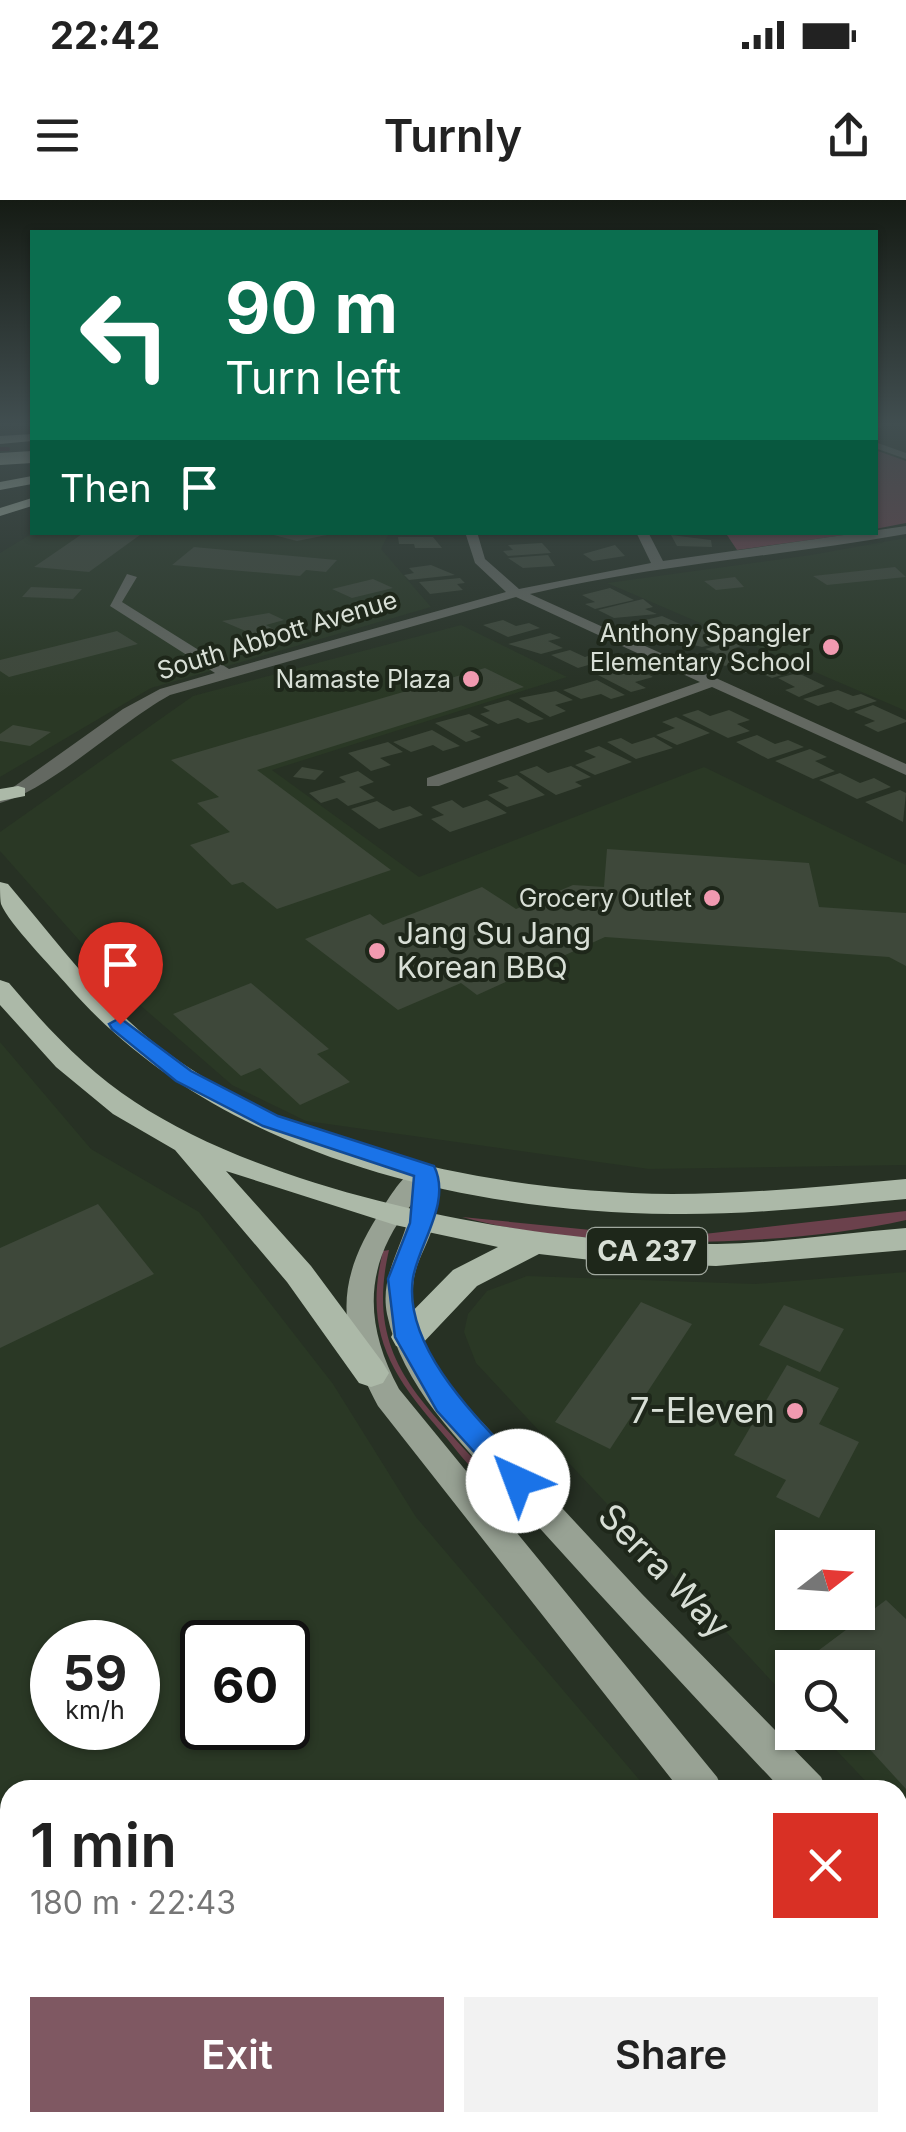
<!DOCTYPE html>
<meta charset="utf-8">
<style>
:root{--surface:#fff;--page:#f2f2f2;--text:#222;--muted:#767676;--accent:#7f5862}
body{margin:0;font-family:Inter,sans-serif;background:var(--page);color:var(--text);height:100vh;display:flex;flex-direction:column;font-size:38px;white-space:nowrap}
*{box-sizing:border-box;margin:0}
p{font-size:32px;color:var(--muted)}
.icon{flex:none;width:55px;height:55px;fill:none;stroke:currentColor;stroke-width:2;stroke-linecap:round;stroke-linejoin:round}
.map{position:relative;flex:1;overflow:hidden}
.details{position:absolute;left:0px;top:1580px;width:908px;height:352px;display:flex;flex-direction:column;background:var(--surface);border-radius:30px 30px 0 0;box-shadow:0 2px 8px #0004}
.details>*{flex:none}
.hud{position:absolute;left:30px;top:30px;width:848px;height:305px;border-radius:0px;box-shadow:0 2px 8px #0004;background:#0b6e4f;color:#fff;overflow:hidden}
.needle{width:65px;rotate:73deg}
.buttons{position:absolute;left:775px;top:1330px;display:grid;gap:20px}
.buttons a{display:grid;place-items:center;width:100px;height:100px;border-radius:0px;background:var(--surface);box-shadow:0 2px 8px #0004;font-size:50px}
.speed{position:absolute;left:30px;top:1420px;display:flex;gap:20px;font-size:50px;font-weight:700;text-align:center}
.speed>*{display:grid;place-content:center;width:130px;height:130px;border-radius:50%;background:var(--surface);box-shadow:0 2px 8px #0004;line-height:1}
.speed small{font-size:25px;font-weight:400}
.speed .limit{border:5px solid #111;border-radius:15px;background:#fff;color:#111}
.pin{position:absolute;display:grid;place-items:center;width:85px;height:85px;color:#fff;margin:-102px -42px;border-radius:50% 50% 50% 0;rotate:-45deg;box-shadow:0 0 10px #0007}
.pin .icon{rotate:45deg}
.me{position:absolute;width:110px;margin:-55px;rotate:317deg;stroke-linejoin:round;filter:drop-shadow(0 0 8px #0008)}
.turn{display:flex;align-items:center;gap:35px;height:210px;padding:0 30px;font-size:45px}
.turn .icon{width:130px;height:130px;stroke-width:2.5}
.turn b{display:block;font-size:70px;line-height:85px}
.then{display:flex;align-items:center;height:95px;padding:0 30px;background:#0003;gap:20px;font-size:38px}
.round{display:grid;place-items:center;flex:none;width:105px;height:105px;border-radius:0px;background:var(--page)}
.summary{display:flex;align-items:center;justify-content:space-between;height:170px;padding:0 30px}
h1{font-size:60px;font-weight:600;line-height:75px}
.button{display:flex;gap:20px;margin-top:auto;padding:20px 30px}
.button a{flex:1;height:115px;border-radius:0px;background:var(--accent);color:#fff;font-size:40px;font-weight:600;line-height:115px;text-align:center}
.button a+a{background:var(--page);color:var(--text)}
.status{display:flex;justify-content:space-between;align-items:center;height:70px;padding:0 50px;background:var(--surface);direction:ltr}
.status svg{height:28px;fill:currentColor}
header{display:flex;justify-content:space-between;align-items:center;height:130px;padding:0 30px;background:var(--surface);font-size:45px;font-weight:600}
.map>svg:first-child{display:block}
.built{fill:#2a3825;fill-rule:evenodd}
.green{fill:#6b414c}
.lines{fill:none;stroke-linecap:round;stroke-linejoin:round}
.stream-far1{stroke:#370a1a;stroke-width:4}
.stream{stroke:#370a1a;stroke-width:14}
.building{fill:#3e483a}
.minor{fill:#636861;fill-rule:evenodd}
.major{fill:#98a294;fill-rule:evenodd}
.highway{fill:#acb9a8;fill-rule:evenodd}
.highway-bridge{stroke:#acb9a8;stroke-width:12}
.route{fill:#1a73e8;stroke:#114b97;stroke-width:2.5}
.poi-dot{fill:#f19ab0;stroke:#1e271a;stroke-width:4}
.labels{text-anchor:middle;stroke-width:8;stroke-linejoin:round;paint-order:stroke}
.far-poi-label{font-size:25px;fill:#d8dfd6;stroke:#1e271a;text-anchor:end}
.far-street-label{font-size:25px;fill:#d8dfd6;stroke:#1e271a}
.shield{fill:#1e271a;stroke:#a0a89e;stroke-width:2.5}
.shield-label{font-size:28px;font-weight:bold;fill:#d8dfd6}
.poi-label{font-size:30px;fill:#d8dfd6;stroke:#1e271a;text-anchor:start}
.near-poi-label{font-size:35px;fill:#d8dfd6;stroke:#1e271a;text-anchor:end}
.near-street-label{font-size:35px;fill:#d8dfd6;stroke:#1e271a}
</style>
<div class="status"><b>22:42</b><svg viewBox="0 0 49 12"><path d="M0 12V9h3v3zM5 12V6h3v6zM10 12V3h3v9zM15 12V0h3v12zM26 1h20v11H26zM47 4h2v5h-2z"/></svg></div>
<header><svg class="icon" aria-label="menu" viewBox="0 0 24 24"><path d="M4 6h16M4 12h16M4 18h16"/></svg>Turnly<svg class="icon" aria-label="share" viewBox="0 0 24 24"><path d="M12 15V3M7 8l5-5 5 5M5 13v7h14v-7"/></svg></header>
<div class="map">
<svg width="906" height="1932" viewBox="0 0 906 1932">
<rect width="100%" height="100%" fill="#273124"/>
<path class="built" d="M33 333H389L381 349 431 407 151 488 0 577V353Z
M906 338V511L607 383 811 355Z
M461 425 567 477 272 570 419 677 704 567 906 665V965L649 969 306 921 232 885 125 792 0 651V632L193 496Z
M0 842 91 949 199 1012 333 1184 416 1317 648 1590H10V1922L625 1923 610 1932H0ZM52 1442H138V1528H52ZM202 1442H288V1528H202Z
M906 1072V1624L898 1615V1590H874L820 1533 858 1532V1468H792V1503L476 1163 464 1132 468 1114 487 1091 527 1076 755 1084ZM792 1348H858V1412H792Z"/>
<path class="green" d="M875 250 906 261V323L875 329Z
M725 332 859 333 737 350Z
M906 1011V1020C782 1048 585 1051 462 1017L621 1033 695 1035Z
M389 1050C364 1158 421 1199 486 1273V1279C470 1270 456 1249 443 1234 391 1175 363 1132 383 1051Z
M503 1922 510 1932H282V1923Z"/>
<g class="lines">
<path class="stream-far1" d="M0 249H8"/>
<path class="stream" d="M735 1932 749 1922"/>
</g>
<path class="building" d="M85 332H144L89 372 34 367Z
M262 332H332V334L297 341Z
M671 335 711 340 712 347 677 346Z
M398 337H433L442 348H415L414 344H399Z
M542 343 551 353 508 356 503 351 513 350 508 345Z
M615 345 625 356 593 361 583 354Z
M194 347 337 360 326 372 306 370 300 376 172 365Z
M548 355 555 366 523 368 508 358Z
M431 365 455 375 409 380 404 375 414 373 409 368Z
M895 367 906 377 827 385 813 376Z
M735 377 744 387 716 390 704 381Z
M460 378 465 383 457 384 463 390 430 394 419 382Z
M373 379 393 388 352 398 332 389Z
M31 387 82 389 73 399 22 397Z
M610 388 634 400 595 409 585 404 595 402 582 395Z
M643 399 653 407 645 409 657 414 614 418 598 410Z
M269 413 284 420 266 425 292 439 274 443 222 421Z
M662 416 689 428 656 436 645 431 656 428 641 421Z
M503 420 516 426 529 423 540 428 508 437 483 425Z
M707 428 720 434 712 436 723 442 702 447 660 437Z
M117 431 138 444 9 477 0 471V460Z
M550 433 561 438 548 441 563 448 541 454 508 444Z
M734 441 744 445 735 448 752 455 725 466 711 460 723 456 705 449Z
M570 450 585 457 597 453 609 459 578 468 551 455Z
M759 458 791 472 772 478 754 470 742 474 728 468Z
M485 468 524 487 257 570 391 670 277 709 243 682 232 685 190 645 230 632 197 603 219 597 171 560Z
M636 468 653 477 635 482 646 488 631 492 596 474Z
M798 473 825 486 799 497 785 490 795 487 778 478Z
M597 480 625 495 611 499 601 494 581 499 563 490Z
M838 490 853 496 861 494 877 501 848 510 831 502 818 506 803 499Z
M556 491 573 500 555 505 566 511 550 517 519 498Z
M508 500 544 519 528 523 518 518 498 524 480 514 490 511 483 507Z
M873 505 906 520V522L878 532 864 525 875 521 854 512Z
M698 510 710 516 729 510 750 520 737 524 750 531 728 538 682 515Z
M469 514 489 525 470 531 481 537 466 542 435 523Z
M676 517 710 533 677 545 656 535 675 528 662 522Z
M13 525 51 532 30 546 0 541V534Z
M432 530 460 546 443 551 433 545 411 552 393 542Z
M757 535 775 544 788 540 804 547 768 559 736 542Z
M654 537 673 548 636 559 607 542 621 538 632 544Z
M388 542 403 552 380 558 391 565 371 571 348 553Z
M599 546 632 562 595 575 575 565 596 557 584 551Z
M810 549 827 557 815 561 835 571 813 579 775 561Z
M537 566 548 573 571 566 591 577 575 582 582 586 556 595 519 572Z
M302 567 324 571 315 580 293 577Z
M358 571 374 582 359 587 375 598 348 606 337 598 321 603 309 593 346 582 339 577Z
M840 573 860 583 874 578 891 587 857 599 819 580Z
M517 575 545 595 507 607 488 595 509 588 497 581Z
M900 590 906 593 903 622 865 602Z
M452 600 463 608 487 600 507 613 450 632 431 619 444 615 431 607Z
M377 601 393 611 410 606 423 615 379 629 351 609Z
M607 649 809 663 819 707 906 713V766L889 757 605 737 477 795 461 783 398 810 305 739 370 714 383 725 482 687 516 709 573 685 604 687Z
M251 783 329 849 317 854 350 882 300 905 260 868 241 876 173 814Z
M98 1004 154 1074 0 1148V1048Z
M641 1102 692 1124 610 1249 555 1222Z
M784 1105 844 1129 820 1172 759 1145Z
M787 1165 839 1188 819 1224 859 1242 819 1318 776 1297 786 1280 734 1255Z
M886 1400 906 1419V1589L854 1532H858V1468H795Z
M0 1623 10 1643V1922H69L57 1932H0Z
M503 1922H563L553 1932H510Z"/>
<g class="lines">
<path class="minor" d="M875 226H882L877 229Z
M875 242 906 253V259L875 248Z
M906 326V334C781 356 654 365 530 394L906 564V575L712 487 439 586H427V578L700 482 516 397 170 495C119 523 50 590 0 603V592L12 588 123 509 160 489 215 473 110 406 127 374 137 377 122 402 229 469 506 392 475 363 465 332H477L485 359 519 389 651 363 636 332H648L663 361Z"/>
<path class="major" d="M426 963 439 971C438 989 439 1008 433 1026 428 1044 417 1060 414 1078 407 1122 433 1161 457 1195L642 1394 821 1577 827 1590H782C699 1502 616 1413 535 1323 481 1262 404 1197 387 1114 379 1073 406 1044 411 1005 363 1065 364 1124 399 1189L717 1577 723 1590H680L378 1206C336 1127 334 1081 384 1006 393 991 409 967 426 963Z
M898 1668 906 1671V1717L898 1714Z
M898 1797 906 1800V1849L898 1846Z"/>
<path class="highway" d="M32 234V241L0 244V236Z
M32 276V284L0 290V282Z
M32 298V306L0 316V308Z
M18 586 25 588V596L0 601V589Z
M0 682 8 684C55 739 99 800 157 845 298 953 498 992 672 994 750 994 828 986 906 979V999C828 1006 750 1015 672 1014 459 1012 213 953 68 786 53 768 9 724 1 704 0 699 0 688 0 682Z
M0 780 9 783C46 827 86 870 135 902 280 998 545 1046 717 1044 780 1043 843 1033 906 1028V1050L716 1066 608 1062 539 1054 477 1086 420 1146 408 1150 396 1146 391 1137 396 1128 453 1070 498 1047 395 1025 226 971 311 1066 383 1163 389 1173 383 1183 371 1187 359 1183 287 1082 175 950 113 914 56 867 0 805Z"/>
<path class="highway-bridge" d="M0 259 32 257"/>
</g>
<linearGradient id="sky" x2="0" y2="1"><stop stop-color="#151b14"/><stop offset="0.45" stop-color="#414e50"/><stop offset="1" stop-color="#414e50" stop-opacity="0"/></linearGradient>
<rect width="906" height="497" fill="url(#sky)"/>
<path class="route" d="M120 818 191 871 278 916 434 966C452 1002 419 1043 413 1078 402 1150 484 1225 528 1272L532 1281 528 1289H508L437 1211 395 1137 388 1079 410 1023 414 976 263 926 176 881 112 829 109 824Z"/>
<g class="poi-dot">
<circle cx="831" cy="447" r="10"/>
<circle cx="471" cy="479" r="10"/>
<circle cx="712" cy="698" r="10"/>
<circle cx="377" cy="751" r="10"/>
<circle cx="795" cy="1211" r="10"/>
</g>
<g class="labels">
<g class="far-poi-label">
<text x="811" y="442">Anthony Spangler<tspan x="811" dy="29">Elementary School</tspan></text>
<text x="451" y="488">Namaste Plaza</text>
<text x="692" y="707">Grocery Outlet</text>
</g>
<g class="far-street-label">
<text transform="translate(277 435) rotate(-17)" y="9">South Abbott Avenue</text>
</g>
<rect class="shield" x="587" y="1028" width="120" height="46" rx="8"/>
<g class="shield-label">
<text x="647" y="1061">CA 237</text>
</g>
<g class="poi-label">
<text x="397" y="744">Jang Su Jang<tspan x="397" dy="34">Korean BBQ</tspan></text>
</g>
<g class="near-poi-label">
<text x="775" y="1223">7-Eleven</text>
</g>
<g class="near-street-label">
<text transform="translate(664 1371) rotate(46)" y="12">Serra Way</text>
</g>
</g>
</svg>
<div class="buttons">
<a><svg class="needle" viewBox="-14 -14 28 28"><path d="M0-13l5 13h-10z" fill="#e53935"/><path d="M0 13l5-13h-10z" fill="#767676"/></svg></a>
<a><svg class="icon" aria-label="search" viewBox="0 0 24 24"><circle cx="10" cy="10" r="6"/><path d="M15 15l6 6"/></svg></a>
</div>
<div class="speed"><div>59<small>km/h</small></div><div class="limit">60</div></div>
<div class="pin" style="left:120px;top:824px;background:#d93025"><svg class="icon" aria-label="arrive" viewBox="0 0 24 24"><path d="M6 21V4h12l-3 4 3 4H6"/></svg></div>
<svg class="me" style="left:518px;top:1281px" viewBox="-20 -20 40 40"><circle r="19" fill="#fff"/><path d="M0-13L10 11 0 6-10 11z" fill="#1a73e8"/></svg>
<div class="hud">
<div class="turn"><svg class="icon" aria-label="left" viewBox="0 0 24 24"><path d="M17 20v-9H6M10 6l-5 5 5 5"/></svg><div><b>90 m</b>Turn left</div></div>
<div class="then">Then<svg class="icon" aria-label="arrive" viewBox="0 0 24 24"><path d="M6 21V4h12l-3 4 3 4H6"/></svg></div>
</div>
<section class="details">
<div class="summary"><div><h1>1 min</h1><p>180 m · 22:43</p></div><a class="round" style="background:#d93025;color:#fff"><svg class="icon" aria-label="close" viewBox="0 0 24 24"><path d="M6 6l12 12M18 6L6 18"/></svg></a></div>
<div class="button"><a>Exit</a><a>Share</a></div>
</section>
</div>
